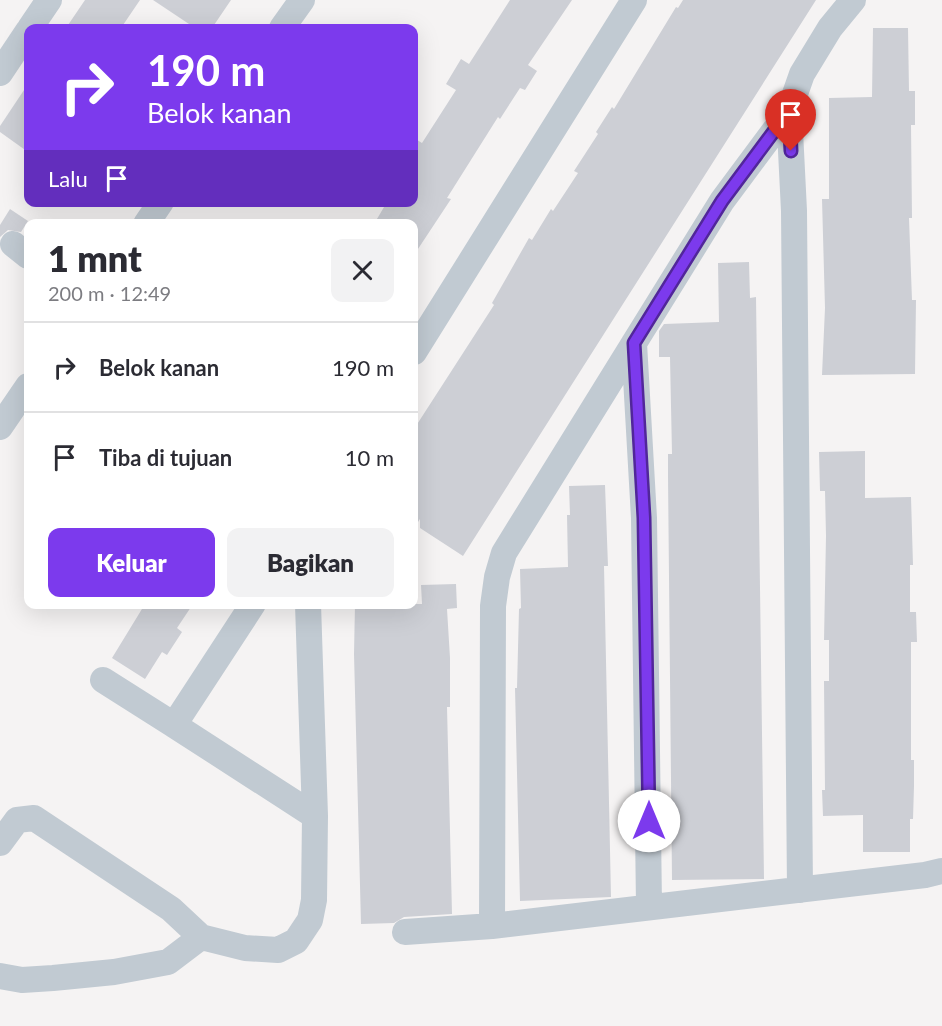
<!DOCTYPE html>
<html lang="id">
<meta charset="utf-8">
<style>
:root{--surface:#fff;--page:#f2f2f3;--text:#2b2b33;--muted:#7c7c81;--line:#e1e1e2;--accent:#7c3aed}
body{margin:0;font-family:Lato,sans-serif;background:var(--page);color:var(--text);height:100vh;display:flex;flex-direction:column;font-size:22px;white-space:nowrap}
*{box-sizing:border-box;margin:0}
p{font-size:20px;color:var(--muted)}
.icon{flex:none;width:33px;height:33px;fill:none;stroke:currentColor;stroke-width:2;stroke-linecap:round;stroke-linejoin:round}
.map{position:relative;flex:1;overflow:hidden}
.side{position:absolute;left:24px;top:219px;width:394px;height:390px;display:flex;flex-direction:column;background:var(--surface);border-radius:12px;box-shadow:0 6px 24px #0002}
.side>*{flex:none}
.banner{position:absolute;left:24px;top:24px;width:394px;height:183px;border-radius:12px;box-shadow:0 6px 24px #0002;background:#7c3aed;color:#fff;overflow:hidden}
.pin{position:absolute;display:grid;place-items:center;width:51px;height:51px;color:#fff;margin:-62px -26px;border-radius:50% 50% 50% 0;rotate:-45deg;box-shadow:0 0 6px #0007}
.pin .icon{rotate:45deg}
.me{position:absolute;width:66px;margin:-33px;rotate:0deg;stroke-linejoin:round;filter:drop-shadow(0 0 4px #0008)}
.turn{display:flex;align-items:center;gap:21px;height:126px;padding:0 24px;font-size:27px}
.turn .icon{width:78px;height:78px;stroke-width:2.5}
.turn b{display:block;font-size:42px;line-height:51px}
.then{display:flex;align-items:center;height:57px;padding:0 24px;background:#0003;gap:12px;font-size:22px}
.round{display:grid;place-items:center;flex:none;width:63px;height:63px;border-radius:12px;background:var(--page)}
.head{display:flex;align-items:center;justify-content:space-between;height:102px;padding:0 24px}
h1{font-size:36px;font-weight:800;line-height:45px}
.primary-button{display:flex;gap:12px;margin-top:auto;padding:12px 24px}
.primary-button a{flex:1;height:69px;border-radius:12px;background:var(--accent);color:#fff;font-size:24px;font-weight:800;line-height:69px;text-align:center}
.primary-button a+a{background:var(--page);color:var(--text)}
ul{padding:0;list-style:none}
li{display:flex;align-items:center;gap:18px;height:90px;padding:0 24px;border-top:2px solid var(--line)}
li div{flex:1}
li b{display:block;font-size:22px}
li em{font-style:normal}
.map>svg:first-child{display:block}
.building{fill:#cdcfd5}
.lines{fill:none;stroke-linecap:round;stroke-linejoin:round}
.street{stroke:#c1cad2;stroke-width:26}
.route-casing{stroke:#51269a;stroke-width:15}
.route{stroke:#7c3aed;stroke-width:10}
</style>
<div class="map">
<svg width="942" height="1026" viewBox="0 0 942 1026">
<rect width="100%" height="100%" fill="#f5f3f3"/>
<path class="building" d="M85 0H140L121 28H66Z
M153 0H231L212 28H195Z
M510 0H572L528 65 537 71 525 90 520 88 500 119 498 117 447 198 451 199 414 255V224H374L387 202H414V138L422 143 456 90 446 84 461 59 469 64Z
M683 0H816L463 556 420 528V519L414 528V429L494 305 492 303 529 238 532 240 551 209 553 211 578 173 574 171 598 134 596 132 612 107 614 109 676 7 678 8Z
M873 28H908L909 91H915V125H911L912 218H909L912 300H916L915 374 822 375 825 308 822 199H829V98L872 97Z
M28 84V152L0 132V126Z
M10 209 28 221 21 232 8 230 0 237V225Z
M749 262 750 298 756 297 764 879 672 880 668 476V454H672L670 357H659V331L664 324 719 322 718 263Z
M865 451V498L911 497 913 565H910V612H916L917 642H911V760H914V786L913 819H910V852H863V815L823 816 822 790H825L824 681H829V640H824L826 536 825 491H820L819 452Z
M605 485 608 566H604L611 897 520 901 515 688H517L519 609 521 608 520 569 568 567 567 515H570L569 486Z
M456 584 457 608 447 609 450 658V707H447L452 914 404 917 394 923 361 924 354 654 355 604H422L421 585Z
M145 604H193L177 628 182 632 167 655 162 652 145 679 112 658Z"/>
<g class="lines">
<path class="street" d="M30 28 49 0
M282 28 302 0
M0 73 28 31
M789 111 794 211 800 890
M146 224 161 202
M13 244 28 256
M634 343 644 518 649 906
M414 352 634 0
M0 427 28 386
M253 604 174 725 315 816
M103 680 174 725
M0 843 17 820 34 818 171 909 201 937 245 948 278 950 296 941 310 920 314 900 315 816 308 604
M492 926 493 606 497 577 504 553 722 201 789 111 802 74 830 28 853 0
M405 932 492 926 925 875 942 871
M0 976 22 980 53 978 114 972 168 962 201 937"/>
</g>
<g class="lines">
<g class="route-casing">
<path id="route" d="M649 821 644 518 634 343 722 201 789 111 791 151"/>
</g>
<use href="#route" class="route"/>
</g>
</svg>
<div class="pin" style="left:791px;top:151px;background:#d93025"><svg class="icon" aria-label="arrive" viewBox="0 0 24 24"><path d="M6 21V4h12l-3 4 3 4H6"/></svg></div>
<svg class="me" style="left:649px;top:821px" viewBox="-20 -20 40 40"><circle r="19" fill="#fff"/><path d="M0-13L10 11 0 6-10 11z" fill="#7c3aed"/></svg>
<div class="banner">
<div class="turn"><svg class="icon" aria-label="right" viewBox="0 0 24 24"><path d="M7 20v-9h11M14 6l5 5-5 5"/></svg><div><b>190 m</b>Belok kanan</div></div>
<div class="then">Lalu<svg class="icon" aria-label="arrive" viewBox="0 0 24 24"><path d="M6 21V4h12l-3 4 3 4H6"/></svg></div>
</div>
<section class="side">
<div class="head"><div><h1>1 mnt</h1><p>200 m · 12:49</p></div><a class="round"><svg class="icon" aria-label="close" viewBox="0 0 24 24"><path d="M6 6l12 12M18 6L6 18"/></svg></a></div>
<ul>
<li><svg class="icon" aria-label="right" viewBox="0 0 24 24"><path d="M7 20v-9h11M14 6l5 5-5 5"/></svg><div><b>Belok kanan</b></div><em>190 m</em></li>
<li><svg class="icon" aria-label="arrive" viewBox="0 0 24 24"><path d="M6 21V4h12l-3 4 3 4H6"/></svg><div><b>Tiba di tujuan</b></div><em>10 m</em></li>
</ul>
<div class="primary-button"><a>Keluar</a><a>Bagikan</a></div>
</section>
</div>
